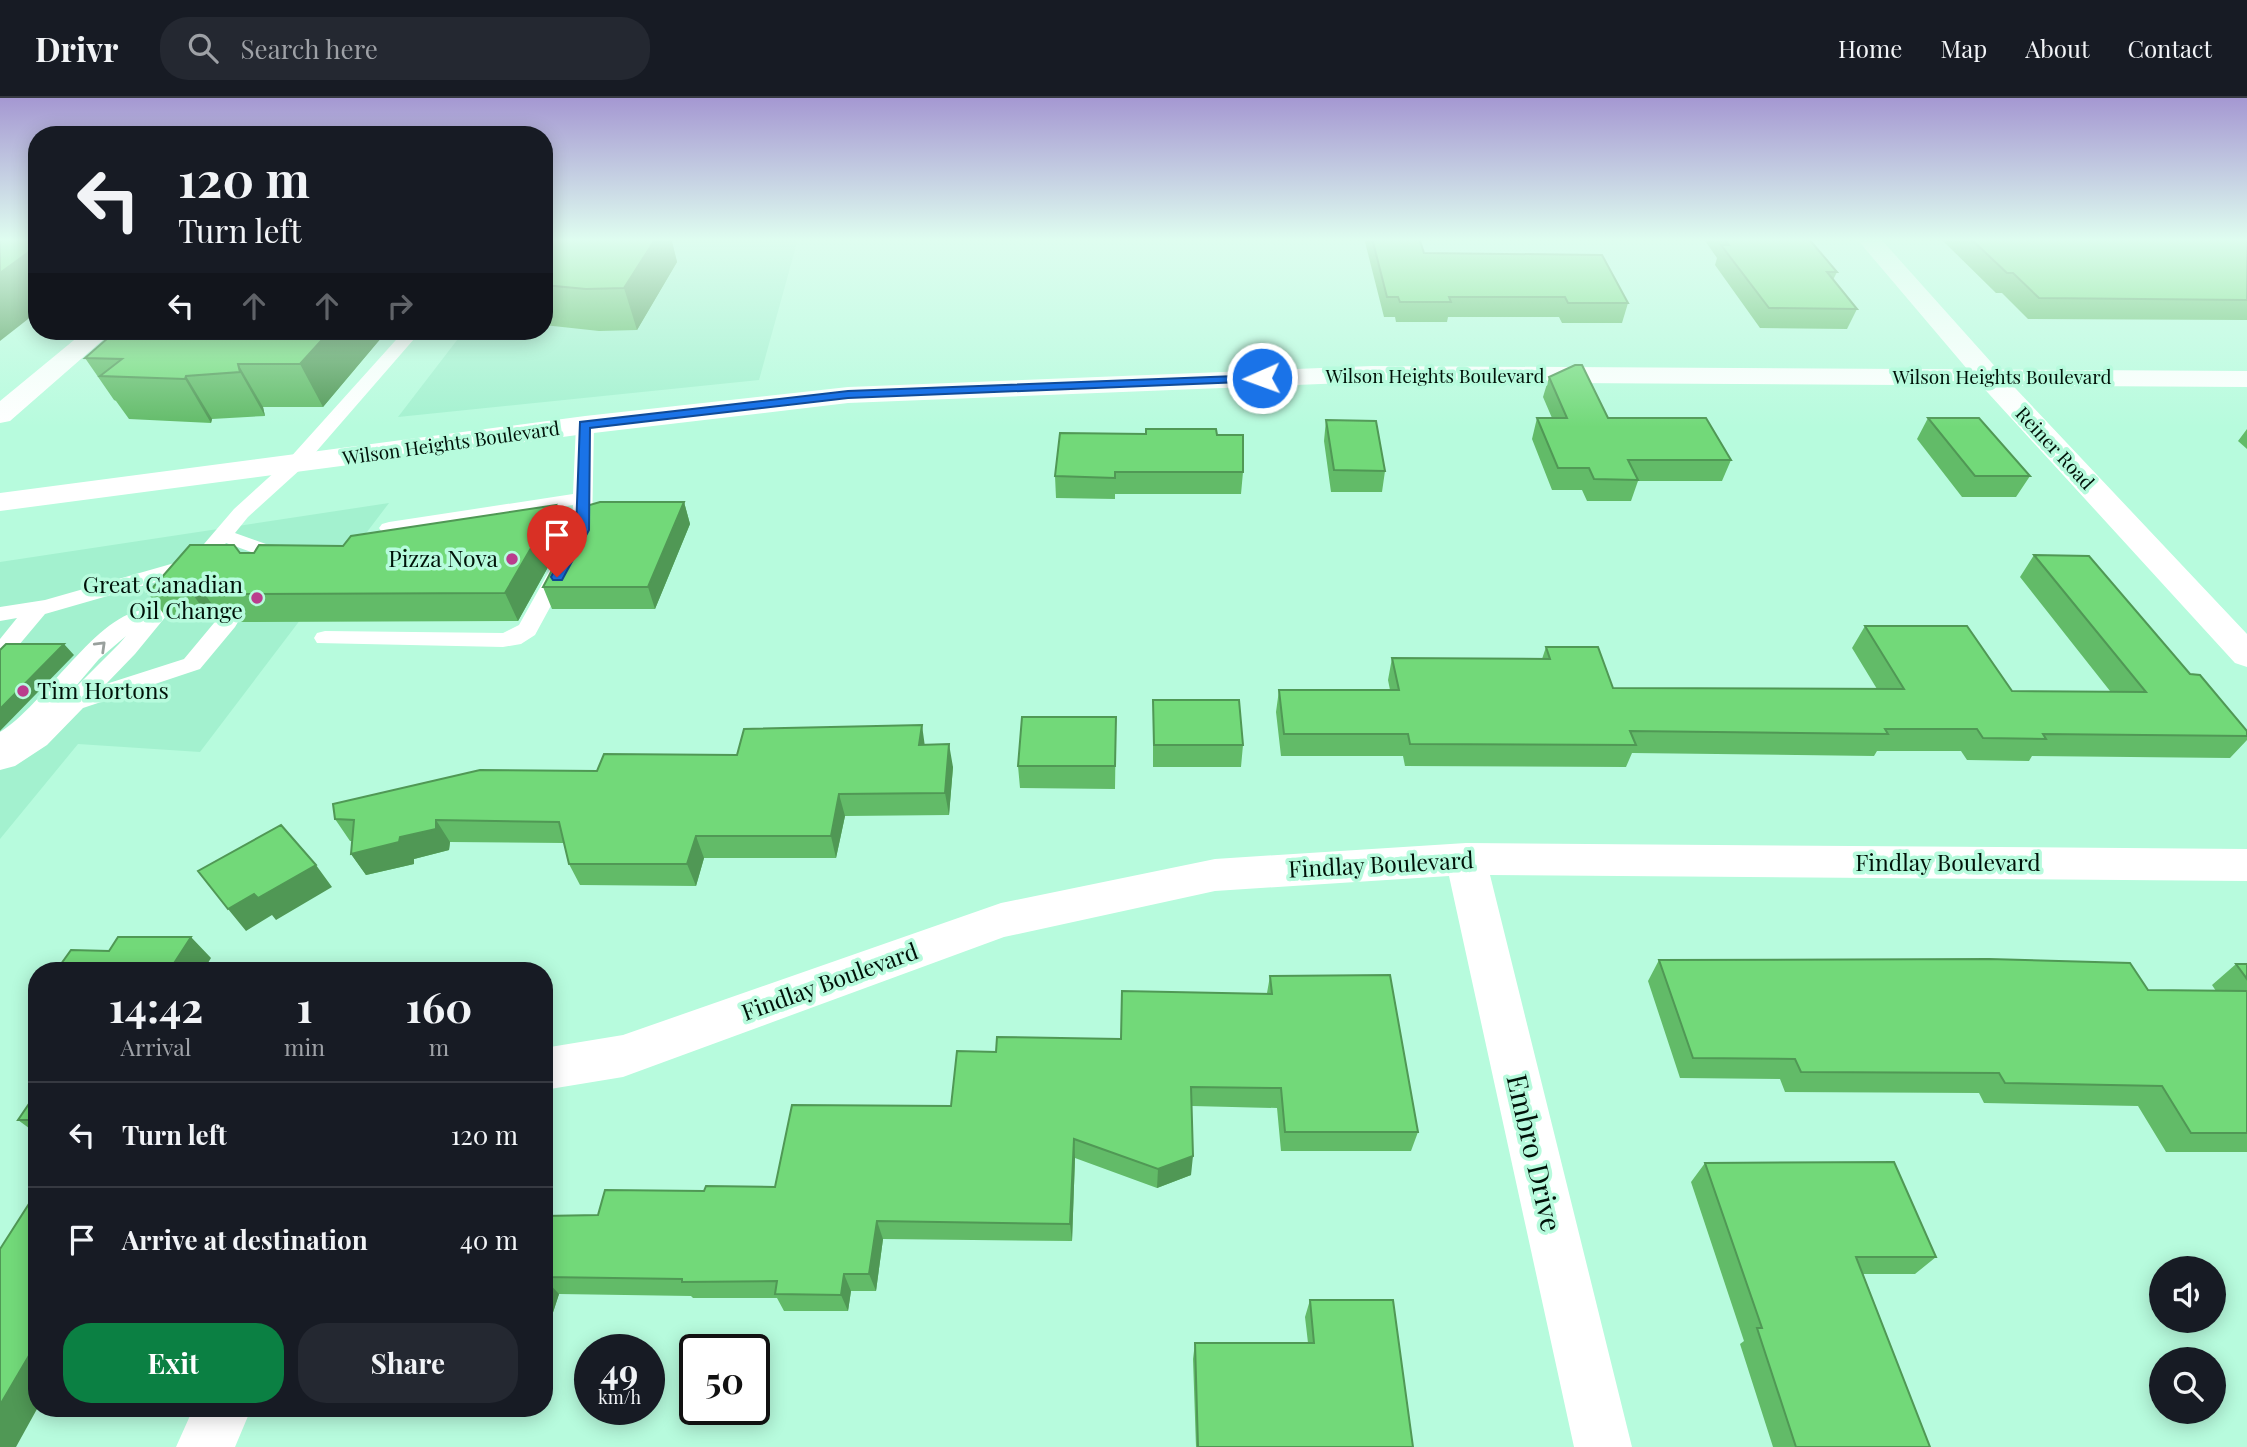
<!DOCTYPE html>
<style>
:root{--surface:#171b24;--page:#242831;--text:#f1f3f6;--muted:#9ea1a6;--line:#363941;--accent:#0b8043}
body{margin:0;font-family:"Playfair Display",serif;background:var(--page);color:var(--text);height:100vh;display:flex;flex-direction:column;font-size:26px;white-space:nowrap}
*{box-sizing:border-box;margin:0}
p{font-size:23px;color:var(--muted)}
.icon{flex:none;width:38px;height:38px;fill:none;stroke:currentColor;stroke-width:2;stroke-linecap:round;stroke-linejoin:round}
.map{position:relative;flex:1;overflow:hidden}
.side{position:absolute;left:28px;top:864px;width:525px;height:455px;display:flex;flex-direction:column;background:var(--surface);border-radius:28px;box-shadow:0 4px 18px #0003}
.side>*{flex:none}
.banner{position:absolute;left:28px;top:28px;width:525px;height:214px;border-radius:28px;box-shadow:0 4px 18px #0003;background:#171b24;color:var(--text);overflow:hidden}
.tools{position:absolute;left:2149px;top:1158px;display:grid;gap:14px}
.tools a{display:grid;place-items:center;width:77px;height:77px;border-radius:50%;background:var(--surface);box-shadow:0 4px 18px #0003;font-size:35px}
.speed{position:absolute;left:574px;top:1236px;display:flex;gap:14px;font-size:35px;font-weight:700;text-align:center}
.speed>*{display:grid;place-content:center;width:91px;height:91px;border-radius:50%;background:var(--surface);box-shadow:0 4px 18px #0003;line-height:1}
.speed small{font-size:18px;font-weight:400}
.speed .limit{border:4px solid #111;border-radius:10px;background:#fff;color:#111}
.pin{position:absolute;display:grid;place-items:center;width:60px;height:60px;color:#fff;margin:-72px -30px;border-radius:50% 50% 50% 0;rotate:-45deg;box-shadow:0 0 7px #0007}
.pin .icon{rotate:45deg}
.me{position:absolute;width:77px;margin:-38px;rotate:268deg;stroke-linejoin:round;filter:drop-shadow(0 0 5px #0008)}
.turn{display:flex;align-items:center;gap:24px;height:147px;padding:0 35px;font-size:32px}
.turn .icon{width:91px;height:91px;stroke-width:2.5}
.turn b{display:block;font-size:49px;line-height:60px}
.lanes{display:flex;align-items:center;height:66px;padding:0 35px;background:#0003;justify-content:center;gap:35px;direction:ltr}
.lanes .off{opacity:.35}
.eta{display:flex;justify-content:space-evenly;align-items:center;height:119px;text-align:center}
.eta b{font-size:42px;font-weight:700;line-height:49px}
.button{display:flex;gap:14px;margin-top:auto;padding:14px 35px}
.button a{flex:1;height:80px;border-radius:28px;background:var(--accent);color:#fff;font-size:28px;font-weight:700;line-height:80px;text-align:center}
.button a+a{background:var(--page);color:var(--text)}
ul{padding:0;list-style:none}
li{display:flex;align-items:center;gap:21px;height:105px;padding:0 35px;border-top:2px solid var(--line)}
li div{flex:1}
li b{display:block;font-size:26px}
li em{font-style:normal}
header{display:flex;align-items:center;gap:42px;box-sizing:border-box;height:98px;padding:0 35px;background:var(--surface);border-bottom:2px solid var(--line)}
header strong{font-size:33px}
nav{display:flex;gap:38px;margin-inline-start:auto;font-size:24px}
.search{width:490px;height:63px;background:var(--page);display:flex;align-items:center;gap:18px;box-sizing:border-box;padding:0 24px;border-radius:28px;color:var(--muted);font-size:26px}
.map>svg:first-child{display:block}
.built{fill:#a3f1cf}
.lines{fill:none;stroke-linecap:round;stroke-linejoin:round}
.lane{fill:#fff;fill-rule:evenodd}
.street{fill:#fff;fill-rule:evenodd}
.secondary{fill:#fff;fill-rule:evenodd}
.wall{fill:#62bb68}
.shaded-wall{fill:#509855}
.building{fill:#72d979;stroke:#509855;stroke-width:2}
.oneway{stroke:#99a09d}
.route{fill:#1a73e8;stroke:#114b97;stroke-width:2}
.poi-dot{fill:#ba3d8d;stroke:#b7fbdd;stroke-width:2.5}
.labels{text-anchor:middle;stroke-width:7;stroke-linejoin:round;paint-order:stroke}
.far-street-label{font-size:19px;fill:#001209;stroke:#b7fbdd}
.poi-label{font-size:23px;fill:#001209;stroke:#b7fbdd;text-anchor:end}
.street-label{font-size:23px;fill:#001209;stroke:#b7fbdd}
.near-street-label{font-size:28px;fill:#001209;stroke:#b7fbdd}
</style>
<header>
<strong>Drivr</strong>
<div class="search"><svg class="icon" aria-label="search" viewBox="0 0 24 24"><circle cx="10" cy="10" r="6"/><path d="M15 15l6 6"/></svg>Search here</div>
<nav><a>Home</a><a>Map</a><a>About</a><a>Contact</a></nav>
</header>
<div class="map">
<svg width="2247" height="1349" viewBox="0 0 2247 1349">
<rect width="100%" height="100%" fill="#b7fbdd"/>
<path class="built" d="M544 140 798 141 759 282 398 319 464 233H544Z
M389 405 200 654 78 646 0 741V464Z"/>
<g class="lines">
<path class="lane" d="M404 233H421L302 370 248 419 235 435 280 451 283 455 275 473H261L258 468 262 458 226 445 135 556 106 586 184 561 219 519H235L238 524 235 529 200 571 83 610 47 647 15 668 0 672V634C43 609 100 510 148 512L177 478 45 516 8 560 0 562V541L17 520 0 523V509L45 502 192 460 234 411 288 362ZM126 538 119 546 70 595 99 561Z
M585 322 594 327 592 432 535 537 521 546 503 549 317 545 314 540 317 535 325 533 503 535 519 527 572 432 573 407 389 436 382 434 379 430 382 426 389 424 573 396 576 327Z"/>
<path class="street" d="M1856 140H1880L1999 273 2247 536V569L2235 565 1979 285Z
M1466 745 2247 751V783L1490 777 1632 1349H1574L1449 778 1215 793 1004 839 623 979 544 992V950L623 937 1001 805 1215 761Z
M193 1311H251L235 1349H176Z"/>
<path class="secondary" d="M85 233H113L10 323 0 325V303Z
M1372 268 2247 273V289L1372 284 848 305 585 336 0 413V395L585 318 848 289Z"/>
</g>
<path class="wall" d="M544 140H671L677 164 637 232 599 233 544 227Z
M1364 140H1419L1424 155 1628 205 1622 225H1562L1559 219H1448L1447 224H1396L1395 219H1384Z
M1703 140H1808L1837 174 1833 182 1857 211 1847 231 1760 230 1715 167 1717 160Z
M1940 140H2247V222L2028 221 2002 195H1996Z
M387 233 323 309H263L265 318 212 321 211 325 129 321 116 303 114 302 85 260Z
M1549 279 1608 320 1731 362 1722 383H1638L1631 403H1587L1582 392H1552L1532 341 1537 320H1552L1543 299Z
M1928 320 2030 378 2016 399H1962L1917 341Z
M1326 322 1385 373 1382 394H1331L1324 343Z
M2247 331V351L2238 343Z
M1217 337 1243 374 1241 396H1115V401L1056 400 1055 378Z
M684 404 690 426 655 511H552L543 489Z
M567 435 518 523 240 524 235 516H219L212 524 169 523 148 495 240 455H254L343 448Z
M2034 457 2190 576 2247 633V642L2230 660 2032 658 2029 663 1967 662 1961 653H1877L1874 658 1632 655 1626 669 1405 668 1403 658H1281L1276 614 1279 592H1390L1388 582 1392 560 1542 561 1546 549 1613 590 1877 591 1852 550 1865 528 2012 593H2110L2020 479Z
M1153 602 1243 647 1241 669H1153Z
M1116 619 1115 691 1020 690 1018 668Z
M925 647 953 669 949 717 845 718 836 760H704L696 788 580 787 569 766 564 745 450 744 449 752 414 761V766L366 777 351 756 352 743H350L335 721 597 673 737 657Z
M1659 862 2148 892 2216 893 2212 887 2236 866H2247V1054H2166L2138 1008 1984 1005 1979 995 1785 994 1780 981 1680 980 1648 883Z
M1270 878 1418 1034 1411 1053H1281L1277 1010 1192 1008 1191 1077 1157 1090 1075 1060 1072 1143 883 1141 876 1193H851L848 1213H784L777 1200H693L691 1198 559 1196 544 1242V1118L598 1117 704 1093 775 1089 951 1008 996 954 1121 941 1267 895Z
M37 994V1036L18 1022Z
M1705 1065 1936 1159 1915 1176H1863L1930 1349H1773L1740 1246 1744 1243 1691 1084Z
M1310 1202 1413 1349H1196L1193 1261 1195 1245H1308L1305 1219Z"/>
<path class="shaded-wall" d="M656 140H671L677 164 637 232 624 190Z
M37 148V214L0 243V175Z
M330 233H387L323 309 300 266Z
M238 266 263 309 265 318 240 274Z
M186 278 212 321 211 325 185 281Z
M684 404 690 426 655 511 648 489Z
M556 407 567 435 518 523 505 495Z
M199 488 219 516 212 524 192 495Z
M64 546 74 557 0 633V611Z
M922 627 925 649 919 647Z
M949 646 953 669 949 717 945 695Z
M839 696 845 718 836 760 831 738Z
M436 722 450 744 449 752 414 761V766L366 777 351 756 400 739Z
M696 738 704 760 696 788 687 766Z
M316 767 332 789 276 822 272 817 246 833 228 811 254 796Z
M191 839 211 860 203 873H169Z
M1074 1041 1075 1060 1072 1143 1070 1126Z
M1193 1058 1191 1077 1157 1090 1158 1071Z
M877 1123 883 1141 876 1193 869 1176Z
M844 1176 851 1193 848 1213 841 1197Z
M544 1180 559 1196 544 1242Z
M37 1244V1311L16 1349H0V1307Z"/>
<path class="building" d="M0 140H37V148L0 175Z
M544 140H656L624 190 586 191 544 187Z
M1372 140H1419L1424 155 1602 157 1628 205H1568L1565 199H1449L1451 204H1400L1398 199H1387Z
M1724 140H1808L1837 174H1827L1857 211 1769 210 1721 147H1729Z
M1970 140H2247V202L2039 200 2013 175H2007Z
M116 233H330L300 266H238L240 274 186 278 185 281 100 278 122 261 85 260Z
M1575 267H1582L1608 320H1706L1731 362H1628L1638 382 1594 381 1589 370H1558L1537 320H1567L1549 279Z
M1928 320H1979L2030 378H1975Z
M1326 322 1376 323 1385 373 1334 372Z
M1146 331H1216L1217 337H1243V374H1115V380L1055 378 1060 335 1146 336Z
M600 404H684L648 489H543L586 408Z
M556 407 505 495 221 496 216 488H199L192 495H148L190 447H234L240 455H254L259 447 343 448 351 438Z
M2034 457 2089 458 2190 576 2200 577 2247 633V638L2043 636 2046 641 1983 640 1977 631H1885L1888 636 1630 633 1636 647 1410 646 1408 636H1284L1279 592H1399L1392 560 1550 561 1546 549H1598L1613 590 1904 591 1865 528H1967L2012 593 2146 594Z
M6 546H64L0 611V552Z
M1153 602H1239L1243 647H1154Z
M1022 619H1116L1115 668H1018Z
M922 627 919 647 949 646 945 695 839 696 831 738H696L687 766H569L559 724 436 722V731L400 739 399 744 351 756 354 722 335 721 333 706 480 672 597 673 604 656 737 657 744 631Z
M281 727 316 767 258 800 254 796 228 811 198 773Z
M118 839H191L169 873H56L71 852 109 853Z
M1989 861 2130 865 2148 892 2247 893V1035H2191L2162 988 2005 985 1999 975 1801 974 1795 961 1693 960 1659 862Z
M2236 866H2247V881Z
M1390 877 1418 1034H1285L1281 990 1191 989 1193 1058 1158 1071 1074 1041 1070 1126 877 1123 869 1176H844L841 1197 775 1196 777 1183 682 1184V1181L544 1179V1118L598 1117 605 1092 704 1093 706 1088 775 1089 792 1007 951 1008 957 953 996 954 997 939 1121 941 1122 893 1272 896 1270 878Z
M37 901V908H32Z
M37 994V1022H18Z
M1894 1064 1936 1159H1856L1930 1349H1796L1757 1230H1762L1705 1065Z
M34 1098 37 1099V1244L0 1307V1151Z
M1310 1202H1393L1413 1349H1198L1195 1245H1314Z"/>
<defs><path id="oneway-chevron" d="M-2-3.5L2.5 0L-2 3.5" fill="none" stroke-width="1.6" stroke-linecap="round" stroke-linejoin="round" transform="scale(1.75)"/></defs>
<use class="oneway" href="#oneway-chevron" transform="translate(101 548) rotate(-44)"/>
<linearGradient id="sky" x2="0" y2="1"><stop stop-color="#a598d2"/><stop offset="0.43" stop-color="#dffdf0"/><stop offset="1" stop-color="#dffdf0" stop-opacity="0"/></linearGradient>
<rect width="2247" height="329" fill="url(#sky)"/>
<path class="route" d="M1262 277 1267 280 1266 283 848 300 590 330 589 432 562 482H553L551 479 576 432 580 324 848 293Z"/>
<g class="poi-dot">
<circle cx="512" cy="461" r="7"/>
<circle cx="257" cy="500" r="7"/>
<circle cx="23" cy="593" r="7"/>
</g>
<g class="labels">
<g class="far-street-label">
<text x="1435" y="285">Wilson Heights Boulevard</text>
<text x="2002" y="286">Wilson Heights Boulevard</text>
<text transform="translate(451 345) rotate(-8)" y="7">Wilson Heights Boulevard</text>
<text transform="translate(2055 350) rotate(47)" y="7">Reiner Road</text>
</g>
<g class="poi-label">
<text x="498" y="469">Pizza Nova</text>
<text x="243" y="495">Great Canadian<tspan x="243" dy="26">Oil Change</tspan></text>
<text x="37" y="601" text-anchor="start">Tim Hortons</text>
</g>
<g class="street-label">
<text x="1948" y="773">Findlay Boulevard</text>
<text transform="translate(1381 767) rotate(-3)" y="8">Findlay Boulevard</text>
<text transform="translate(830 884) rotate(-20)" y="8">Findlay Boulevard</text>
</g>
<g class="near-street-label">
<text transform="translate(1534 1055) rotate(77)" y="10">Embro Drive</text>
</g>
</g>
</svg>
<div class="tools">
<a><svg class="icon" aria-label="sound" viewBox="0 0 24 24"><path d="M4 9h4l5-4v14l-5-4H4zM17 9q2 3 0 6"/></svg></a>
<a><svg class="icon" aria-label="search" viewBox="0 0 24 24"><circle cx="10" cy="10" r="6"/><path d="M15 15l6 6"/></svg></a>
</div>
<div class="speed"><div>49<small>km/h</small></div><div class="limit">50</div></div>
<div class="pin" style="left:557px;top:479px;background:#d93025"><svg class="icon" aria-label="arrive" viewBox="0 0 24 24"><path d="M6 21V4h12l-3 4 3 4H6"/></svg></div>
<svg class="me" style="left:1262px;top:280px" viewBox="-20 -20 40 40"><circle r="17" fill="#1a73e8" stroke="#fff" stroke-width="3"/><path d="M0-11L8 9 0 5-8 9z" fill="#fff"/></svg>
<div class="banner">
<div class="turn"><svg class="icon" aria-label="left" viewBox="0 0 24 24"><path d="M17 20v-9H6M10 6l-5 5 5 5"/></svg><div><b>120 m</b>Turn left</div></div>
<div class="lanes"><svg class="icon" aria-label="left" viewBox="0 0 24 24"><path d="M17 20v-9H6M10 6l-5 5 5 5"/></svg><svg class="icon off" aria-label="ahead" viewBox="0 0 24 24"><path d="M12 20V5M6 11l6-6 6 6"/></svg><svg class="icon off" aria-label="ahead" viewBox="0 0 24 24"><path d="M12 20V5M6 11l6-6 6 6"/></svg><svg class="icon off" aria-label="right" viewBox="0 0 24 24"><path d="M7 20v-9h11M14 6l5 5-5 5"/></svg></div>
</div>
<section class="side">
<div class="eta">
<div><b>14:42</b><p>Arrival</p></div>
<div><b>1</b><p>min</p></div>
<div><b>160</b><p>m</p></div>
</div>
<ul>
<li><svg class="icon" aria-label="left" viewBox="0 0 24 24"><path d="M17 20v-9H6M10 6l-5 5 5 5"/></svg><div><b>Turn left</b></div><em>120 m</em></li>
<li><svg class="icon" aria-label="arrive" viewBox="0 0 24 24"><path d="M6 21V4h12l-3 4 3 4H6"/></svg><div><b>Arrive at destination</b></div><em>40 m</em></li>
</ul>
<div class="button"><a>Exit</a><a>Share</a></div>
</section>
</div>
